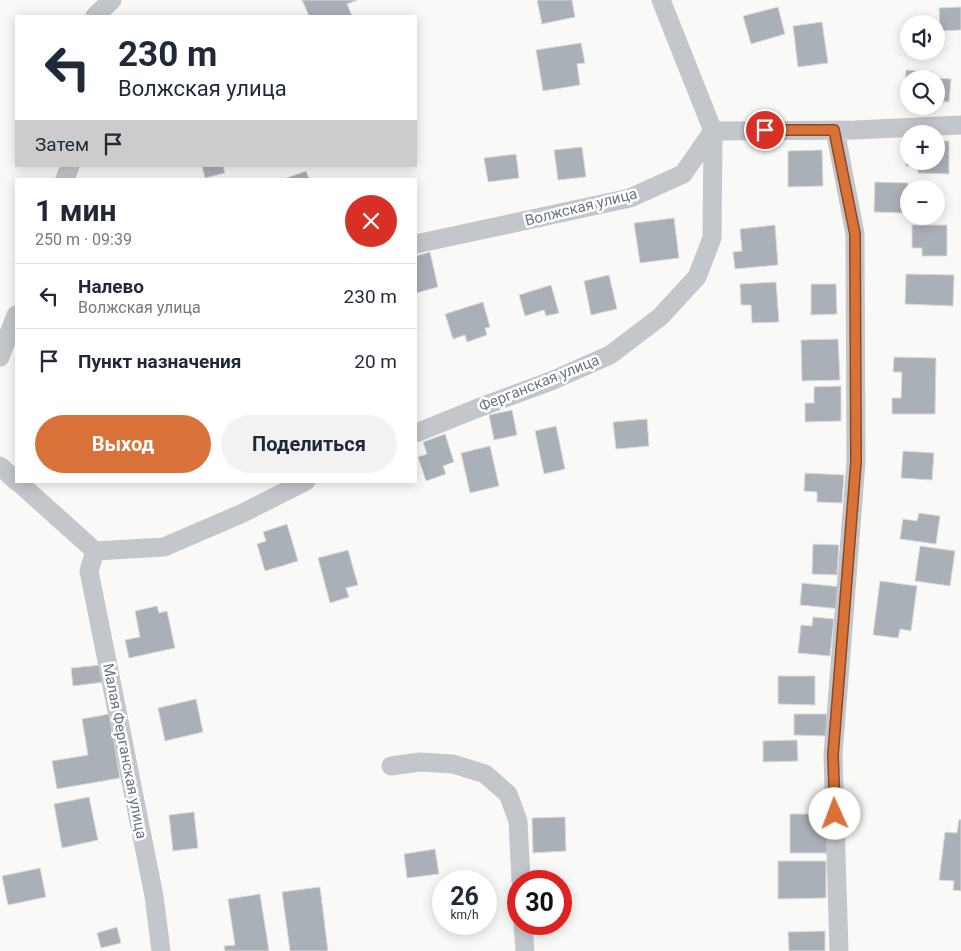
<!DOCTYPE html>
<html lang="ru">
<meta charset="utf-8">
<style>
:root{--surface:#fff;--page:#f2f2f3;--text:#1f2937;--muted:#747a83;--line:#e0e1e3;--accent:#d87238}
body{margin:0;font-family:Roboto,sans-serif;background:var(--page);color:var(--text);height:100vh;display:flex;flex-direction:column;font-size:19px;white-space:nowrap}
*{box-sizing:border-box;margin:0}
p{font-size:16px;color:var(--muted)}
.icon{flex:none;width:28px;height:28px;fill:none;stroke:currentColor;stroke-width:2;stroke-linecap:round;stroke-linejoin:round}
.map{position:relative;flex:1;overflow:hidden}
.drawer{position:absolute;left:15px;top:178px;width:402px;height:305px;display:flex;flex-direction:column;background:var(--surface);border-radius:0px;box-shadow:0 2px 12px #0003}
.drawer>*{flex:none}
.guide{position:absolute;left:15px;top:15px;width:402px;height:152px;border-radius:0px;box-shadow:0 2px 12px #0003;background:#fff;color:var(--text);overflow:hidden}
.controls{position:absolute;left:900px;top:15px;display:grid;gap:10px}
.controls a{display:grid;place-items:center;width:45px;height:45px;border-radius:50%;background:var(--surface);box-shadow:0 2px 12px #0003;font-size:25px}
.speed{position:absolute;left:432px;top:870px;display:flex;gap:10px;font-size:25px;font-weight:700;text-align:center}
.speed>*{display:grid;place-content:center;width:65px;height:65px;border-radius:50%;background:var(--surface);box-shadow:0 2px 12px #0003;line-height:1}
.speed small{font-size:12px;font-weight:400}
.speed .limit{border:8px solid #d22;background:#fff;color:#111}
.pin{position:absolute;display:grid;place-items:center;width:42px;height:42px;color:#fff;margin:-21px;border:2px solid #fff;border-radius:50%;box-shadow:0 1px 5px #0007}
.me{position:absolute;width:55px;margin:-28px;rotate:358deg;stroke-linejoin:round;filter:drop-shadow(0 0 4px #0008)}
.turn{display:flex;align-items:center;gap:18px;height:105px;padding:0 20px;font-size:22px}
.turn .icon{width:65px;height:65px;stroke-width:2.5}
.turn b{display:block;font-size:35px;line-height:42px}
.then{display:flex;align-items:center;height:48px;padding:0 20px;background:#0003;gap:10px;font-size:19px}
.round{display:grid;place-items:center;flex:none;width:52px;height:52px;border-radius:26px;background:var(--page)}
.head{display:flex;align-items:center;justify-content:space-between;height:85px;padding:0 20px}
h1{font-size:30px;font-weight:700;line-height:38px}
.primary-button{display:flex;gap:10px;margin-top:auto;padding:10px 20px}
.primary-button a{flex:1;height:58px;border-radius:30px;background:var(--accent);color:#fff;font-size:20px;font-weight:700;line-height:58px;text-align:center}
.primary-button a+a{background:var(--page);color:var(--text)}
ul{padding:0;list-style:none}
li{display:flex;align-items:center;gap:15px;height:65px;padding:0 20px;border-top:1px solid var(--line)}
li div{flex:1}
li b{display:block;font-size:19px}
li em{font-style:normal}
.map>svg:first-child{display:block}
.building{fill:#aab0b7;stroke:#dbdbd9}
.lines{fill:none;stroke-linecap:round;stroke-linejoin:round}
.minor{stroke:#c3c6ca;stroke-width:19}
.route-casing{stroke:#8c4a24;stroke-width:12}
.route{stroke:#d87238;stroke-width:9}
.labels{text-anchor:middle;stroke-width:5;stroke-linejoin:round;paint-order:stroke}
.street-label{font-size:15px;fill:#6a7686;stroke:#fff}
</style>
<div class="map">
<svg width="961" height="951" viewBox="0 0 961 951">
<rect width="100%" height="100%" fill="#f9f9f7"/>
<path class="building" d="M302 0H358L347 4 352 16H309Z
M537 0H572L575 17 542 24Z
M778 7 785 34 751 44 743 16Z
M961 7V30L940 31 939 8Z
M822 22 828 63 798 67 793 26Z
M581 43 585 63 577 64 580 85 543 91 536 50Z
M906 70 933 72V78L951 79 949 102 936 101V79H909V99H904Z
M906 140H909V161H936V141H949V174L918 173V166H906Z
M582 147 586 177 558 180 554 150Z
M822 150 823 186 788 187V151Z
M516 154 519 178 488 182 484 158Z
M202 166H223L225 173 205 178Z
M306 171 309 179H284Z
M875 182 908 183 907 213 874 212Z
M674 218 679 258 640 263 634 223Z
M775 225 778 265 735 269 733 252 742 251 740 229Z
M912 225H947V256H922V248H912Z
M430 252 438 287 416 293V256Z
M906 274 954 275 953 306 905 304Z
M609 275 617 309 591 315 584 281Z
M776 282 779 322 752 323 751 305H741L740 284Z
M811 284H836L837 314 811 315Z
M551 285 559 313 546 316 544 310 525 316 519 295Z
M483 302 490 327 485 328 487 335 467 342 465 335 453 339 445 314Z
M838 339 840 380 802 381 801 340Z
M894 357 936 358 935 414H892V398H901L902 372H893Z
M841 386V421L805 422V403H814V387Z
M512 410 517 435 494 440 489 415Z
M647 419 649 446 616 449 613 422Z
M556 426 565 469 544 474 535 431Z
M445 434 454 462 443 466 446 474 426 481 418 457 427 454 423 442Z
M490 446 499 486 470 493 461 453Z
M903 451 934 453 932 480 901 478Z
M805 473 844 475 842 503 817 502V492L804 491Z
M919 513 940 516 936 544 900 539 903 519 917 521Z
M287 524 298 561 265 571 257 544 266 541 263 532Z
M813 544 839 545 837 575 812 574Z
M920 546 955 551 950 586 915 581Z
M348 550 358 585 346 588 349 597 330 603 318 558Z
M880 581 917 586 911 631 900 629 898 638 873 635Z
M802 583 842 587 840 609 800 605Z
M157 606 159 613 167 611 175 648 129 658 125 640 140 637 135 611Z
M813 617 834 619 830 656 798 653 801 625 812 626Z
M102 665 104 682 73 686 71 668Z
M778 676H815V705L778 704Z
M196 699 203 732 165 741 158 708Z
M109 714 120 778 57 789 52 761 88 755 82 719Z
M794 714H827V736L794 735Z
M797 740 798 761 763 762V741Z
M89 797 98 840 62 848 54 804Z
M194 812 198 848 173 851 169 815Z
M790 814H827V853H790Z
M565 817 566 851 533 853 532 818Z
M959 819 961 820V891L953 890 954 881 939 880 945 832 957 833Z
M435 849 439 874 407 878 404 854Z
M778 861H826V898L778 899Z
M40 868 46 897 8 905 2 876Z
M320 887 328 951H290L282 892Z
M260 894 269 951H225L224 946 235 945 228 899Z
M117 927 121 943 101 948 97 933Z
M825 931V951H789L788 932Z"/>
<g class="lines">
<path class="minor" d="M95 16 112 0
M835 130 855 234 856 462 833 755 839 951
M65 179 70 166
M416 244 630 198 683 174 713 131 855 130 961 125
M0 357 16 315
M416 433 478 408 551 381 610 355 660 317 697 277 712 238 713 131 661 0
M0 466 16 481
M17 481 95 551 164 547 243 513 306 481
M95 551 89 571 154 896 161 951
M391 766 420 762 453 764 485 774 508 794 518 821 521 881
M523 924 525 951"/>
</g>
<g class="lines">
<g class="route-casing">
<path id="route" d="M765 130H834L855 234 856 462 833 755 835 814"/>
</g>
<use href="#route" class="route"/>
</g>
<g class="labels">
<g class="street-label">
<text transform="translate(581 207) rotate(-14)" y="5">Волжская улица</text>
<text transform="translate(539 383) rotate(-22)" y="5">Ферганская улица</text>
<text transform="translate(125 751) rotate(79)" y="5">Малая Ферганская улица</text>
</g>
</g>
</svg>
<div class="controls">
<a><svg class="icon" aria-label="sound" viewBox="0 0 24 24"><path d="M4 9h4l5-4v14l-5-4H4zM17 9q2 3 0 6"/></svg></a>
<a><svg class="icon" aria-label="search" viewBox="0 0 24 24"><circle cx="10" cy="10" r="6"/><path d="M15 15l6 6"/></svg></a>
<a>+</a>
<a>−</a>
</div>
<div class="speed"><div>26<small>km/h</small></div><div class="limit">30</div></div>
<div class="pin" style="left:765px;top:130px;background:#d93025"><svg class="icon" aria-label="arrive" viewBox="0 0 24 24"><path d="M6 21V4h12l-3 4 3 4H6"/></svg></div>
<svg class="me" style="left:835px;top:814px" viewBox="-20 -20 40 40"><circle r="19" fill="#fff"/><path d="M0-13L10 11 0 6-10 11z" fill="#d87238"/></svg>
<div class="guide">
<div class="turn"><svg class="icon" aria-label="left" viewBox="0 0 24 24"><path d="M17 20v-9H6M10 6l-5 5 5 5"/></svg><div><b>230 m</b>Волжская улица</div></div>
<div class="then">Затем<svg class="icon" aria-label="arrive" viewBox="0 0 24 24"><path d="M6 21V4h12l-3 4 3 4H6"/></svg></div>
</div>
<section class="drawer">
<div class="head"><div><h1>1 мин</h1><p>250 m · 09:39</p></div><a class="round" style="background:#d93025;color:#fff"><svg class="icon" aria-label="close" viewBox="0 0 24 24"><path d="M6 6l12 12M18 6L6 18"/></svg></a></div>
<ul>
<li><svg class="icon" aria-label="left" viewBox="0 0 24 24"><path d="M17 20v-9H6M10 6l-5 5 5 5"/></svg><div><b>Налево</b><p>Волжская улица</p></div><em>230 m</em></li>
<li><svg class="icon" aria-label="arrive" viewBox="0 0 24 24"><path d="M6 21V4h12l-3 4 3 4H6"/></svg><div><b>Пункт назначения</b></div><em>20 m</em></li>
</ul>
<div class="primary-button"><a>Выход</a><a>Поделиться</a></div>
</section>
</div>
